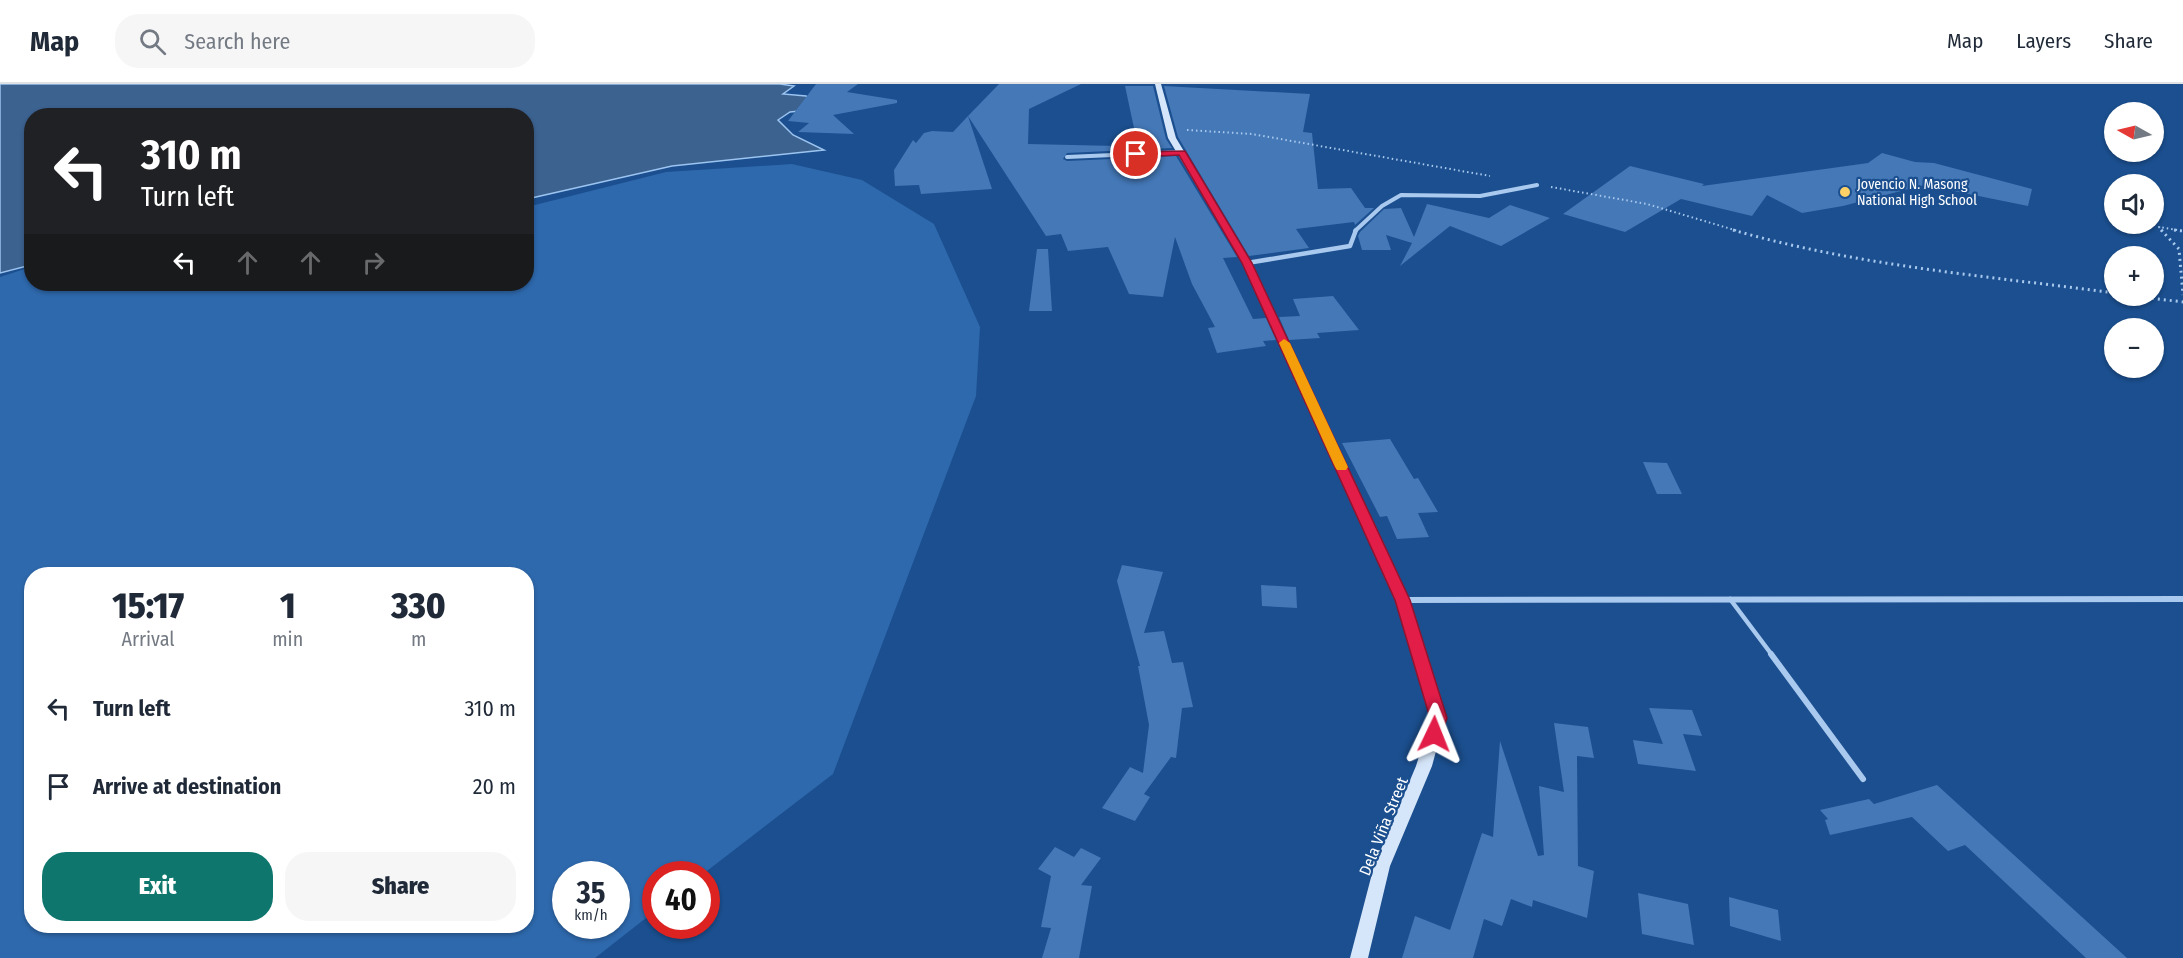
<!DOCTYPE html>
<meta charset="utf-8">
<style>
:root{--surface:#fff;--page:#f6f6f7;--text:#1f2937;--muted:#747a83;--line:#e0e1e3;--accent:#0f766e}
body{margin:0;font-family:"Fira Sans Condensed",sans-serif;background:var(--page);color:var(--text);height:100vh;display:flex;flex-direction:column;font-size:22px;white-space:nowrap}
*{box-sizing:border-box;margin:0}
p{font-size:20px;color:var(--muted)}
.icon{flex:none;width:33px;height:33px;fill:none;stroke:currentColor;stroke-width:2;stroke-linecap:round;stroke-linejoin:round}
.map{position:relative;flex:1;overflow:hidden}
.details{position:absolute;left:24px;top:483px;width:510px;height:366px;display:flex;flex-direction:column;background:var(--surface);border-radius:24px;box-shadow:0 2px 4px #0004}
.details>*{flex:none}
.top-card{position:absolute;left:24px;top:24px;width:510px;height:183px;border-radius:24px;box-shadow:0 2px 4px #0004;background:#202124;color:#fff;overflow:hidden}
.needle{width:39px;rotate:278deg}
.controls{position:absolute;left:2104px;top:18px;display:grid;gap:12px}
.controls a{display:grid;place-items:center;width:60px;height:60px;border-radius:50%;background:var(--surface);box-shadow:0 2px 4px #0004;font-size:30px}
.speed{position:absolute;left:552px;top:777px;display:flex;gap:12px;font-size:30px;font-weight:700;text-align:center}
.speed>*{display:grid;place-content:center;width:78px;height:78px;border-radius:50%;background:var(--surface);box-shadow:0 2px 4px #0004;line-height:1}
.speed small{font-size:15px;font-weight:400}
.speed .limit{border:9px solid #d22;background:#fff;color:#111}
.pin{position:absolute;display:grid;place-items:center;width:51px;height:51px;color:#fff;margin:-26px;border:3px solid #fff;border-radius:50%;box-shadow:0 2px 6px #0007}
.me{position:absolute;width:66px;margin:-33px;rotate:2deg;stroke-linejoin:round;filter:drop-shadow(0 0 4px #0008)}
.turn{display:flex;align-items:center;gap:21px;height:126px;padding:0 18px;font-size:27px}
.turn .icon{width:78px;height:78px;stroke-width:2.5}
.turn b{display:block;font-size:42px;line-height:51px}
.lanes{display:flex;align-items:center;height:57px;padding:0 18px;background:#0003;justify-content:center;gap:30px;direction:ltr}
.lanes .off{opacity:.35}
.eta{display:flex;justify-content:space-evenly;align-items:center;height:102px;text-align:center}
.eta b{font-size:36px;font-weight:800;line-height:42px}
.action{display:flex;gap:12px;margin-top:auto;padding:12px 18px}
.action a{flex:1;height:69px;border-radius:24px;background:var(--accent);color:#fff;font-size:24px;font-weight:800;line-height:69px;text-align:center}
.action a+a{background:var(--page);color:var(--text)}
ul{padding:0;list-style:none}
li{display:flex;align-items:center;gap:18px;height:78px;padding:0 18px}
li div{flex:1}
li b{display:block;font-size:22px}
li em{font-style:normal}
header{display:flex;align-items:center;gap:36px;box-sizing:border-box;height:84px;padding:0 30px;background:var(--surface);border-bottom:2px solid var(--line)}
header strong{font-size:28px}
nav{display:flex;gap:33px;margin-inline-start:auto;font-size:21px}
.search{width:420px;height:54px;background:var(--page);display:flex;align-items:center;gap:15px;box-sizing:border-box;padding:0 21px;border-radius:24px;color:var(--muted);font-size:22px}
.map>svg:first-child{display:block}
.green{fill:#2e69ad;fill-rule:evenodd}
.water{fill:#3c6290;stroke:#9cc4f0;stroke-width:1.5}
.building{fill:#4478b7}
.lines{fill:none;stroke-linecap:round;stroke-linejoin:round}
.path-far1{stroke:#a9c9ee;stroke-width:2;stroke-dasharray:1.5 3;stroke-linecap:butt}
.path{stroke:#a9c9ee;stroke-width:3;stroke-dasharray:2 4;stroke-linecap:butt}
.lane-far1{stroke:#a9c9ee;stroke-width:4.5}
.lane{stroke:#a9c9ee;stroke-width:6}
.street-far2{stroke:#a9c9ee;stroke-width:4}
.street-far1{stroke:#a9c9ee;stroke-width:4.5}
.street{stroke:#a9c9ee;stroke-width:6}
.secondary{fill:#d6e6fa;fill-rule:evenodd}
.route{fill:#e11d48;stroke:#92132f;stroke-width:1.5}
.slow{fill:#f59e0b}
.poi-dot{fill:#ffd166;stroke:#1b4f8f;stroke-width:2}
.labels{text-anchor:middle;stroke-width:4.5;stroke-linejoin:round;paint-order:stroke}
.far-poi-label{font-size:14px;fill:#fff;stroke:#1b4f8f;text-anchor:start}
.street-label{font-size:16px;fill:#fff;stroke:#1b4f8f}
</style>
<header>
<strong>Map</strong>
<div class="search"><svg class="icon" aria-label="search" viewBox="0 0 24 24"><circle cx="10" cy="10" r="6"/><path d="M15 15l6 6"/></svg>Search here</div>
<nav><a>Map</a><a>Layers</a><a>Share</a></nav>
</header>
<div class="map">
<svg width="2183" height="874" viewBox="0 0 2183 874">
<rect width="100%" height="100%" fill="#1b4f8f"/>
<path class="green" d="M792 80 862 96 934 140 980 243 976 312 833 690 703 790H656L655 827 595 874H0V193L31 183 32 200H526L527 123 666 88ZM32 490H526V842H32ZM616 790V842H566V790Z"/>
<path class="water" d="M0 0H780L794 2 783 10 806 12 821 25 790 28 778 36 793 51 824 66 672 82 527 115 526 32H32L31 181 0 189Z"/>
<path class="building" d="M816 0H858L847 8 897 16V19L833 31 854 50 798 48 809 39 788 37Z
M999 0H1081L1029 25 1028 60 1117 62 1116 58H1137L1125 2H1153L1166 55 1172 64 1067 69 1063 75 1067 77 1176 72 1237 173 1223 174 1253 235 1266 234 1276 256 1263 257 1266 262 1217 269 1208 244 1215 243 1192 200 1175 153 1163 213 1129 210 1108 163 1068 167 1061 150 1046 152 968 32Z
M1164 2 1310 10 1303 48 1312 49 1318 105 1351 104 1365 124H1374L1355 141 1354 138 1296 145 1309 164 1249 172 1178 53Z
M968 32 992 105 921 110 919 101 895 102 894 86 913 56 916 59 924 49 932 47 953 48Z
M1882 69 1915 78 1934 79 2032 105 2028 122 1924 101 1843 122 1802 129 1767 111 1752 132 1681 115 1625 148 1563 130 1630 82 1704 100 1702 102 1868 79Z
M1427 120 1489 134 1510 121 1550 134 1501 162 1450 142 1400 182 1412 159 1386 151 1391 166H1362L1358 152 1360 148 1384 125 1401 124 1414 153Z
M1037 165H1048L1052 227H1029Z
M1333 212 1359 246 1317 249 1320 254 1289 256 1279 233 1300 232 1293 215Z
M1390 355 1414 395 1418 394 1438 428 1418 429 1429 453 1397 455 1387 432 1380 433 1342 359Z
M1643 378 1667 379 1682 410H1657Z
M1122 481 1163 488 1144 549 1164 547 1172 579 1183 578 1193 623 1182 624 1176 674 1171 673 1144 710 1150 713 1135 737 1102 724 1130 683 1143 689 1149 641 1138 582H1140L1117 497Z
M1261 501 1296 503 1297 524 1262 522Z
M1649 624 1692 626 1702 652 1683 650 1696 687 1638 680 1633 656 1663 660Z
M1554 639 1588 643 1594 674 1577 672 1578 782 1594 787 1587 834 1533 816 1532 823 1511 815 1502 842 1484 835 1473 874H1402L1415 832 1450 846 1482 749 1493 753 1500 657 1538 772 1544 771 1539 702 1564 708Z
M1937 701 2127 874H2086L1965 761 1948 767 1912 733 1830 751 1825 736 1828 735 1820 726 1869 715 1874 720Z
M1055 763 1074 773 1081 764 1101 774 1081 801 1092 802 1079 874H1042L1051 844 1041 843 1051 792 1038 785Z
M1638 809 1688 820 1694 861 1642 850Z
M1729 813 1778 826 1781 857 1730 842Z"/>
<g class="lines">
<path class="path-far1" d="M1187 46 1252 50 1490 92
M1551 103 1647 120 1738 147
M2163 147 2159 143 2183 147"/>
<path class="path" d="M1733 146C1857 182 1988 192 2115 209
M2161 146 2179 165 2183 211
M2174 146 2183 147
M2134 212 2183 218"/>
<path class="lane-far1" d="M1730 515 1772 571"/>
<path class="lane" d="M1771 570 1863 695"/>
<path class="street-far2" d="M1067 73 1182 68
M1355 147 1382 122 1401 111 1480 112 1537 101"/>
<path class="street-far1" d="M1247 179 1350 162 1356 146"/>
<path class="street" d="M1403 516 2183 515"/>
<path class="secondary" d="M1155 0H1161L1176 54 1251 179 1409 516 1445 634 1432 682 1390 782 1368 874H1350L1374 782 1416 682 1431 634 1397 516 1243 179 1168 54Z"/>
</g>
<path class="route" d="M1185 67 1252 179 1410 516 1447 634 1440 655 1434 657 1425 650 1430 634 1395 516 1242 179 1179 71 1136 73 1131 70 1136 68Z"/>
<path class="slow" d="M1284 255 1290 259 1348 383 1346 386H1337L1335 383 1279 259Z"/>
<circle class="poi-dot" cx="1845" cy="108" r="6"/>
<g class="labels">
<g class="far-poi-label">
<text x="1857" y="105">Jovencio N. Masong<tspan x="1857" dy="16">National High School</tspan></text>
</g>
<g class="street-label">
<text transform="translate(1383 742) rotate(-68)" y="6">Dela Viña Street</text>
</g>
</g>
</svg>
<div class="controls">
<a><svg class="needle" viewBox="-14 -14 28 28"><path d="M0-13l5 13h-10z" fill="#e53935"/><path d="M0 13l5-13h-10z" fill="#747a83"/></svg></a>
<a><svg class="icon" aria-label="sound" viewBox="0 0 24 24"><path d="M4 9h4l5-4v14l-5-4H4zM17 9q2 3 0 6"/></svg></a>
<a>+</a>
<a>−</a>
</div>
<div class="speed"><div>35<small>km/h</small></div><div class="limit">40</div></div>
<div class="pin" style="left:1136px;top:70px;background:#d93025"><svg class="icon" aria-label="arrive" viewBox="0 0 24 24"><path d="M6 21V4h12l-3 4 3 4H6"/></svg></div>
<svg class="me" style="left:1434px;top:650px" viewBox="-20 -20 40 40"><path d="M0-17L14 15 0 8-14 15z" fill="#e11d48" stroke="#fff" stroke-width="4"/></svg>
<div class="top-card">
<div class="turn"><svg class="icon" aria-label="left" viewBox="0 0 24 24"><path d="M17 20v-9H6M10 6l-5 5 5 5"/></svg><div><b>310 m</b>Turn left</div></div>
<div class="lanes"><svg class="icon" aria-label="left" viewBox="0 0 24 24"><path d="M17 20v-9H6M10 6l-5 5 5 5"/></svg><svg class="icon off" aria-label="ahead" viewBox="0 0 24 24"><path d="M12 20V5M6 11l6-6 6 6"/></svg><svg class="icon off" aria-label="ahead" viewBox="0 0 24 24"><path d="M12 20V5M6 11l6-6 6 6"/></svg><svg class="icon off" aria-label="right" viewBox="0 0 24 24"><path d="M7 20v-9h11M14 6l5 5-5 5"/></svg></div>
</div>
<section class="details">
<div class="eta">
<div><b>15:17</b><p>Arrival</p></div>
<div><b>1</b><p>min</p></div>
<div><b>330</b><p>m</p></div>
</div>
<ul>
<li><svg class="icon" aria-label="left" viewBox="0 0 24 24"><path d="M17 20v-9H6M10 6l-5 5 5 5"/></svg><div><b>Turn left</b></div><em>310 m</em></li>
<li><svg class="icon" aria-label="arrive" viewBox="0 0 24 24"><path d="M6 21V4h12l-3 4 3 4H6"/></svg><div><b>Arrive at destination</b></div><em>20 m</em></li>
</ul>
<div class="action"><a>Exit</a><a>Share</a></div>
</section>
</div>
